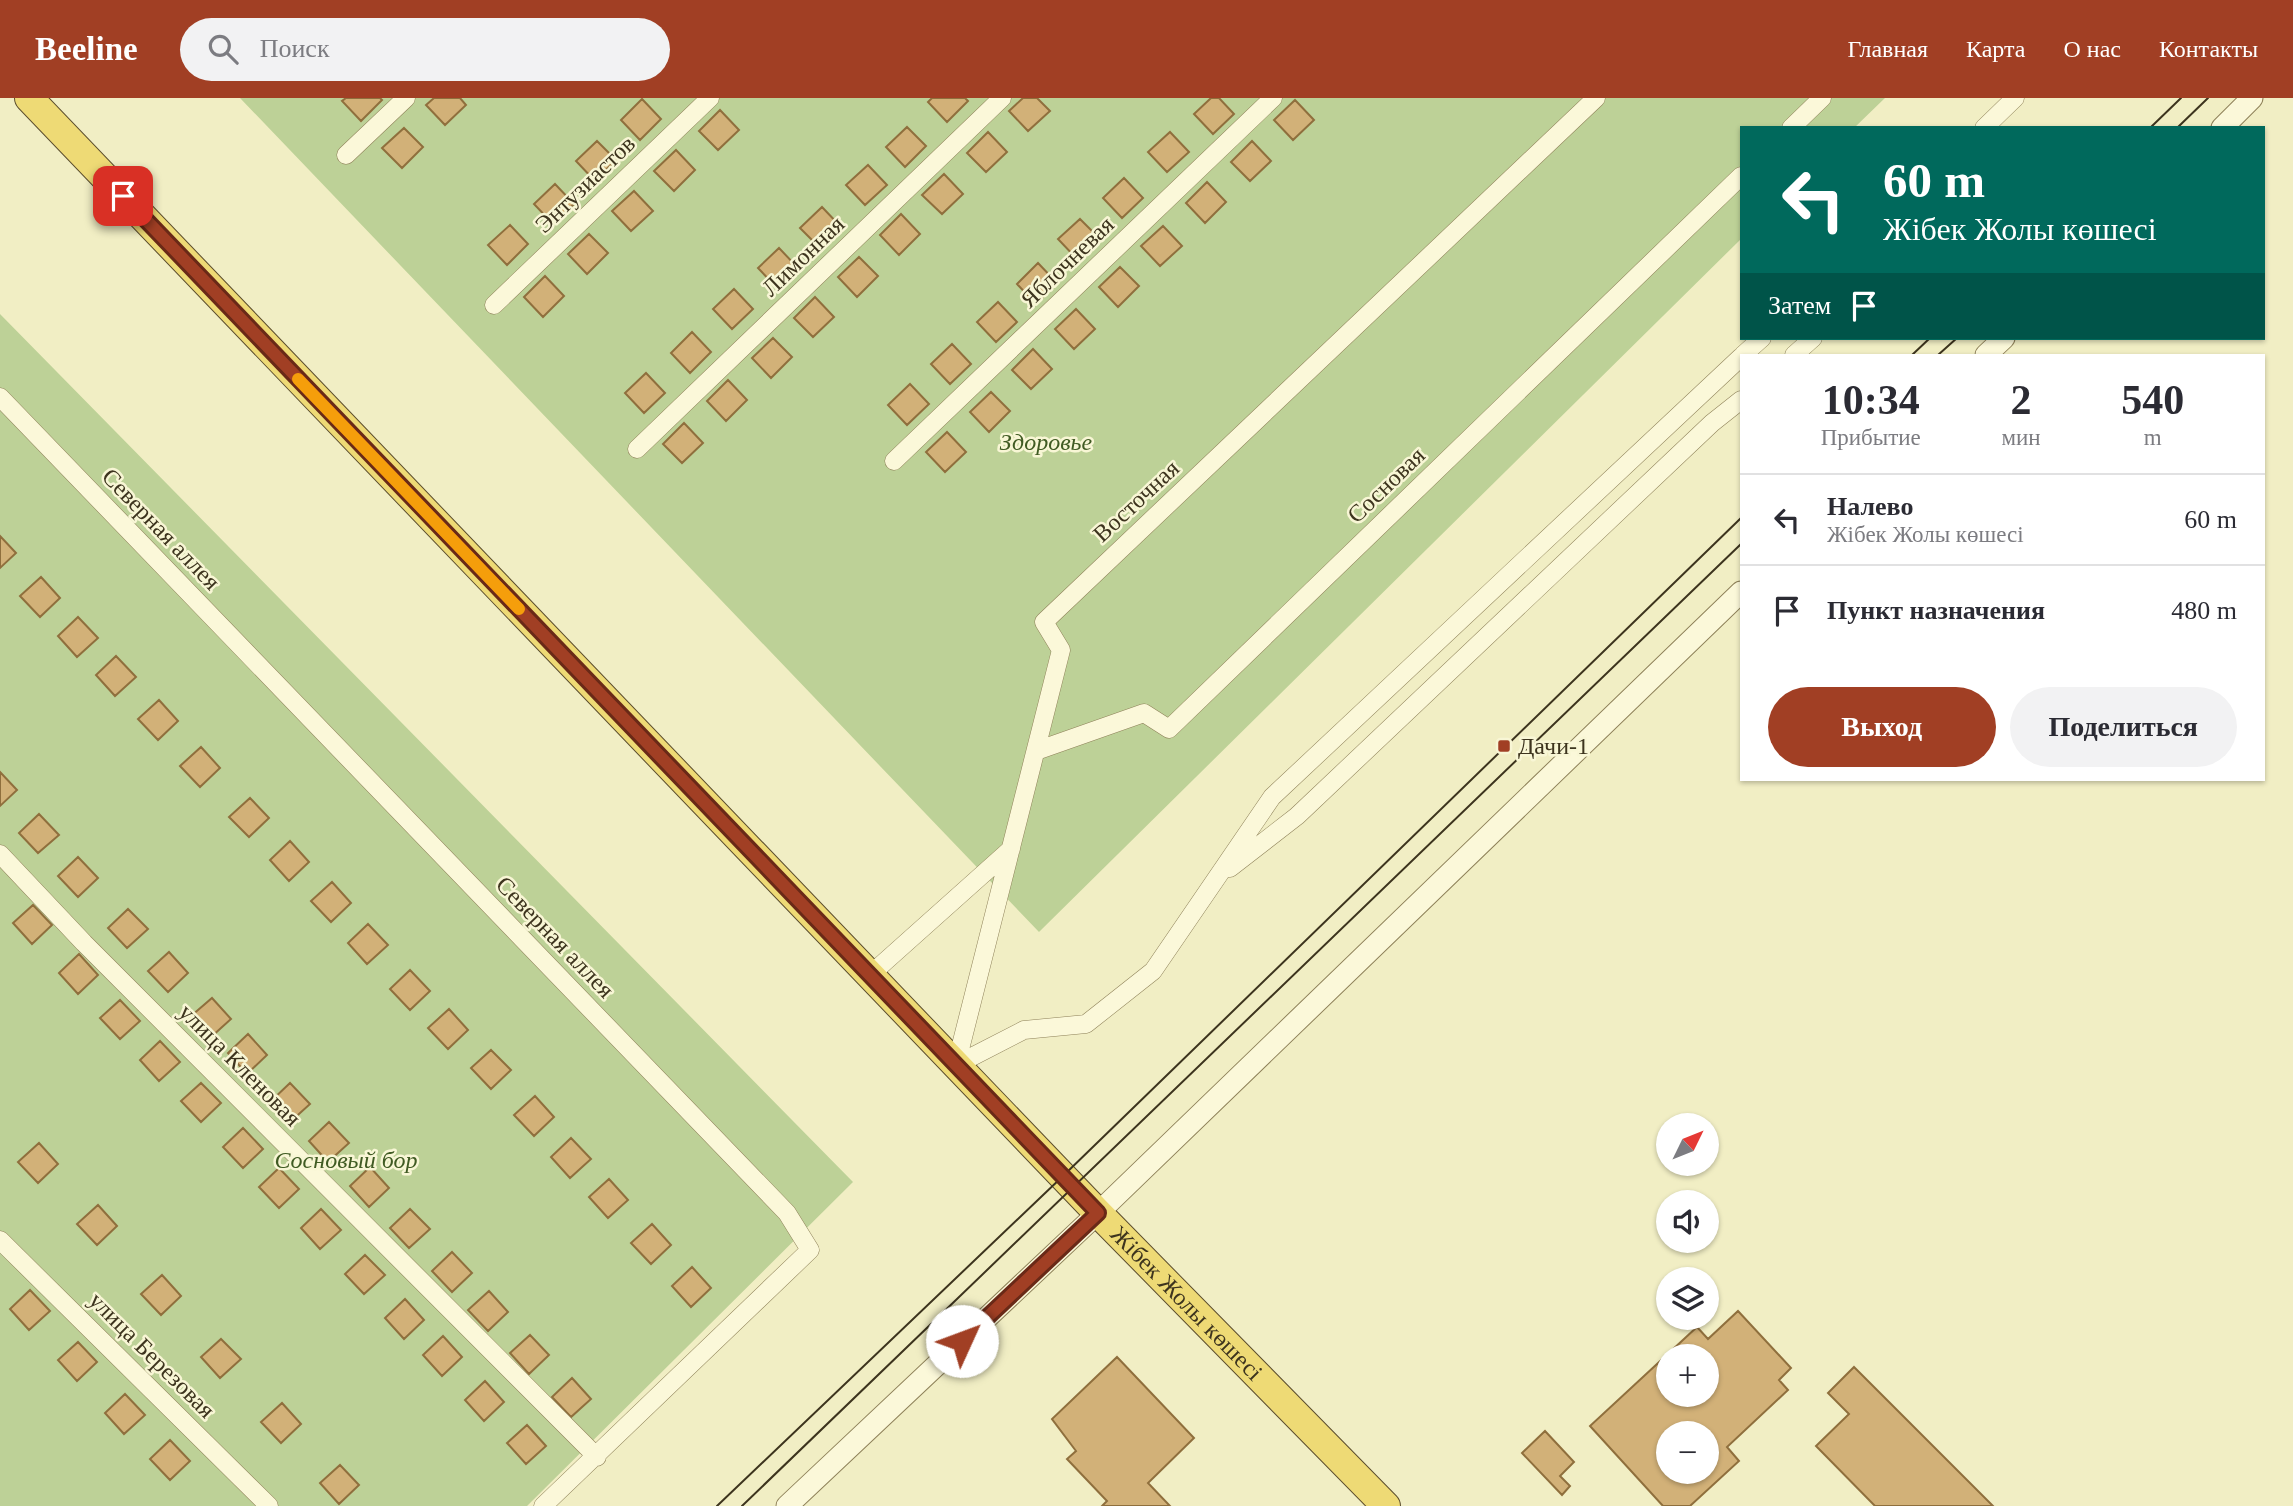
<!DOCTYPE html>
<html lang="ru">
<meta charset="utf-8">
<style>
:root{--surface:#fff;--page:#f2f2f3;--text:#2b2b33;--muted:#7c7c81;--line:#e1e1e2;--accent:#a13f24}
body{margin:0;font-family:"Times New Roman",serif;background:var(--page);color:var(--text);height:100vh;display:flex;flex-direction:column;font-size:26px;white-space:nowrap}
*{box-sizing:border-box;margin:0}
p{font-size:23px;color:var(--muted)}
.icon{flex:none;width:38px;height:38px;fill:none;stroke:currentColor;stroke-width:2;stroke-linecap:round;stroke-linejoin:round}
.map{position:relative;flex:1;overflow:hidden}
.sheet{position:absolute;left:1740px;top:256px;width:525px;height:427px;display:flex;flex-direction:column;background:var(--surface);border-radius:0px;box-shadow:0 2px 5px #0004}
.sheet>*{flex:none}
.hud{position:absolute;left:1740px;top:28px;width:525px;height:214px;border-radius:0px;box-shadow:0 2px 5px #0004;background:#00695c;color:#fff;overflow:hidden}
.needle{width:46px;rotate:47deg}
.fabs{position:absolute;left:1656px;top:1015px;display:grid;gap:14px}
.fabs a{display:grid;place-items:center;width:63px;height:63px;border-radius:50%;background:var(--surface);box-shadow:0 2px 5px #0004;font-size:35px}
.pin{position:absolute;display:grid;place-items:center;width:60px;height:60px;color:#fff;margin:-30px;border-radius:14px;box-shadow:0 4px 10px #0006}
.me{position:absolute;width:77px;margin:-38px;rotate:47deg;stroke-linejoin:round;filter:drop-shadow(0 0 5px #0008)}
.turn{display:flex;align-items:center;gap:24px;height:147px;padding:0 28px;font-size:32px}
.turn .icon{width:91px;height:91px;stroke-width:2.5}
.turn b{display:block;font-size:49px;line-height:60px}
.then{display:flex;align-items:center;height:66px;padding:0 28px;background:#0003;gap:14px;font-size:26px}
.eta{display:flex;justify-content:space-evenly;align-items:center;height:119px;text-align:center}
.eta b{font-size:42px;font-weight:800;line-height:49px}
.primary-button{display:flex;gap:14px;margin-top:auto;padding:14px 28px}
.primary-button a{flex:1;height:80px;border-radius:42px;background:var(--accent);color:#fff;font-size:28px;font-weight:800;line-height:80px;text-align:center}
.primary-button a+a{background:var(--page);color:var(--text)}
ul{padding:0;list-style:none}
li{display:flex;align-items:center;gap:21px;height:91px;padding:0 28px;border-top:2px solid var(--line)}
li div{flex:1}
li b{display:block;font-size:26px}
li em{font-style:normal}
header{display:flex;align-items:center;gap:42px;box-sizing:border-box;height:98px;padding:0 35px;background:var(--accent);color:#fff}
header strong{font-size:33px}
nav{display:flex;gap:38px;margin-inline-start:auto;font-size:24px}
.search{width:490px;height:63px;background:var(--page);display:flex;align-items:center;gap:18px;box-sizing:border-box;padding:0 24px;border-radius:38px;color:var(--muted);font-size:26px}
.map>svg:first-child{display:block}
.green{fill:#bdd197}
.building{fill:#d2b178;stroke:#8f6f3d;stroke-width:2;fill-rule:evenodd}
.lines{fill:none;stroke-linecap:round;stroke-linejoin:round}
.minor-casing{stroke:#8e8159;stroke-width:19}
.tertiary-casing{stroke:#8e8159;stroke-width:23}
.trunk-casing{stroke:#5b4d2d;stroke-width:30}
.minor{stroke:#fbf8d9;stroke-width:18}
.tertiary{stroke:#fbf8d9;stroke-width:21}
.trunk{stroke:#eeda75;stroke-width:28}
.tram{stroke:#3d341e;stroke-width:2}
.route-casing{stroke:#692917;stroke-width:18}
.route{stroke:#a13f24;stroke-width:12}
.slow{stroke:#f59e0b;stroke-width:12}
.poi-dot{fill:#a13f24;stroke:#f8f6d5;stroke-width:2.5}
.labels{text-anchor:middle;stroke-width:5;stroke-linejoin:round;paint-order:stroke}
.street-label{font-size:24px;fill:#3d341e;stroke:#f8f6d5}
.park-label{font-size:24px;font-style:italic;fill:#405b23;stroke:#f8f6d5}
.poi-label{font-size:24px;fill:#3d341e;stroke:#f8f6d5;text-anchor:start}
</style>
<header>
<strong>Beeline</strong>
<div class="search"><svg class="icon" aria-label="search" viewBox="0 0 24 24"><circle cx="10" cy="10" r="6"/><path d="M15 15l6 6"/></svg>Поиск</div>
<nav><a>Главная</a><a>Карта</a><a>О нас</a><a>Контакты</a></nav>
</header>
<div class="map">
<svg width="2293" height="1408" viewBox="0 0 2293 1408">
<rect width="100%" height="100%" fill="#f1eec4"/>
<path class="green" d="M240 0H1885L1854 30H1741V141L1039 834Z
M0 216 853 1084 527 1408H0Z"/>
<path class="building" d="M346 0H380L382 2 361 23 342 3Z
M434 0H460L466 7 445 27 426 7Z
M932 0H965L968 3 947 24 928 4Z
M1023 0H1037L1050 13 1028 33 1009 13Z
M1211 0H1219L1234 16 1213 36 1194 16Z
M642 1 661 21 640 42 621 22Z
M1295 2 1314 22 1293 42 1274 22Z
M720 12 739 32 718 52 699 33Z
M907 29 926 48 905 69 886 49Z
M404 30 423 49 402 70 382 50Z
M988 34 1007 54 986 74 967 55Z
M1170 34 1189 54 1167 74 1148 54Z
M597 43 616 62 595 83 576 63Z
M1252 43 1271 63 1250 83 1231 64Z
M676 52 695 72 674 93 654 73Z
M868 67 887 87 865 107 846 87Z
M944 76 963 96 942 116 922 97Z
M1124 80 1143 100 1122 120 1103 100Z
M1207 84 1226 104 1205 125 1186 105Z
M555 86 574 106 553 126 534 106Z
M634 93 653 113 631 133 612 113Z
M822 109 841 129 819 149 800 130Z
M901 116 920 136 899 157 880 137Z
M1080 121 1099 140 1077 161 1058 141Z
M510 127 528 146 507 167 488 147Z
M1163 128 1182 148 1160 168 1141 148Z
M589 136 608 155 587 176 568 156Z
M779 150 798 170 777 190 758 170Z
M859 159 878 178 857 199 838 179Z
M1038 165 1057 185 1036 206 1017 186Z
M1120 169 1139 188 1118 209 1099 189Z
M545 178 564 198 543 219 524 199Z
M734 191 753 211 732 231 713 211Z
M815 199 834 219 813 239 794 220Z
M998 204 1017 224 996 244 977 224Z
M1076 211 1095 231 1074 251 1055 231Z
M692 234 711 254 690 275 671 255Z
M773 240 792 259 771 280 752 260Z
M952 246 971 266 950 286 931 266Z
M1033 251 1052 271 1031 291 1012 272Z
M646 275 665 295 644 315 625 295Z
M728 282 747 302 726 323 707 303Z
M910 286 929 306 907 327 888 307Z
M991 294 1010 313 989 334 970 314Z
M684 325 703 345 682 365 663 346Z
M947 334 966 354 945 374 926 354Z
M0 438 16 455 0 470Z
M41 479 60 500 40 519 20 498Z
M78 519 98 540 77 559 58 538Z
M116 558 136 579 115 598 96 577Z
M159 602 178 623 158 642 138 621Z
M201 649 220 670 200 689 180 668Z
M0 674 17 692 0 708Z
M250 700 269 720 249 739 229 719Z
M39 716 59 737 38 755 19 735Z
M290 743 309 764 289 783 270 762Z
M78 759 98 780 78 799 58 778Z
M332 784 351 805 331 824 311 803Z
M33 807 52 827 32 846 13 825Z
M128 811 148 831 127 850 108 830Z
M368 826 388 847 367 866 348 845Z
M169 854 188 875 168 894 148 873Z
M79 856 98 877 78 896 59 875Z
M410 872 430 893 410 912 390 891Z
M212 900 231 921 211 939 191 918Z
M120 902 140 923 120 941 100 920Z
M449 911 468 932 448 951 428 930Z
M248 936 267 957 247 976 228 955Z
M160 943 180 964 159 983 140 962Z
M491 952 511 972 491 991 471 970Z
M201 985 221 1005 201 1024 181 1003Z
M290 985 310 1006 289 1025 270 1004Z
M535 998 554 1019 534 1038 514 1017Z
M329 1024 349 1045 328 1064 309 1043Z
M243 1030 263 1051 243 1070 223 1049Z
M571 1040 591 1061 570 1080 551 1059Z
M39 1045 58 1066 38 1085 18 1064Z
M370 1069 389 1090 369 1109 350 1088Z
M279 1070 299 1091 279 1110 259 1089Z
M609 1081 628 1102 608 1120 589 1099Z
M98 1107 117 1128 97 1147 77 1126Z
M321 1111 341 1132 320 1151 301 1130Z
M410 1111 430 1131 409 1150 390 1130Z
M652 1126 671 1147 651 1166 631 1145Z
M452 1154 472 1175 452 1194 432 1173Z
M365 1157 385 1177 364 1196 345 1176Z
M692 1169 711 1190 691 1209 672 1188Z
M162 1177 181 1198 161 1217 141 1196Z
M30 1192 50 1213 29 1232 10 1211Z
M489 1193 508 1214 488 1233 468 1212Z
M405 1201 424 1222 404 1241 385 1220Z
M1738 1213 1791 1270 1779 1282 1788 1292 1727 1349 1739 1363 1690 1408H1663L1590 1328 1697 1229 1708 1241ZM1668 1258H1706V1297H1668ZM1668 1335H1706V1374H1668Z
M530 1237 549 1257 529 1276 510 1255Z
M443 1238 462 1259 442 1278 423 1257Z
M221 1241 241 1261 220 1280 201 1259Z
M78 1244 97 1264 77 1283 58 1262Z
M1117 1259 1194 1340 1148 1385 1170 1408H1102L1107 1403 1067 1361 1076 1353 1052 1321Z
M1854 1269 1993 1408H1875L1816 1348 1849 1316 1828 1295Z
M572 1280 591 1301 571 1319 552 1299Z
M485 1283 504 1304 484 1323 465 1302Z
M125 1296 145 1317 124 1336 105 1315Z
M282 1305 301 1326 281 1345 261 1324Z
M527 1327 546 1348 526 1366 507 1345Z
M1545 1333 1574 1364 1560 1378 1570 1388 1562 1397 1522 1355Z
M170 1342 190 1363 170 1382 150 1361Z
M340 1367 359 1387 339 1406 320 1385Z"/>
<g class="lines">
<g class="minor-casing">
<path id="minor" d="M1791 30 1822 0
M1984 30 2015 0
M346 57 406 0
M494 207 710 0
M1743 257 1762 240
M1794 257 1813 240
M0 299 787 1115 810 1152 543 1408
M637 351 1002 0
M894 363 1273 0
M1036 653 1144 615 1169 631 1741 78
M0 756 84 845 597 1359
M1230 770 1297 718 1712 325 1741 302
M870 877 1011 751
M956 967 1061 552 1044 524 1596 0
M956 967 1024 932 1086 926 1153 873 1272 699 1741 259
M0 1142 269 1408"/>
</g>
<g class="tertiary-casing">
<path id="tertiary" d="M2222 30 2252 0
M1986 257 2004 240
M787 1408 1098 1115 1741 494"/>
</g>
<g class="trunk-casing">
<g id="trunk">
<path id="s1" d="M29 0 1098 1115 1386 1408"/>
</g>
</g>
<use href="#minor" class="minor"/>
<use href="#tertiary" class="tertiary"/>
<use href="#trunk" class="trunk"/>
<path class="tram" d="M2150 30 2181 0
M2177 30 2208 0
M1912 257 1930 240
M1938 257 1957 240
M717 1408 1063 1078 1741 420
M742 1408 1741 446"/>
</g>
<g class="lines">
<g class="route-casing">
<path id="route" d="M123 98 1098 1115 962 1243"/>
</g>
<use href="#route" class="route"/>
<path class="slow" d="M298 281 519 511"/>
</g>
<rect class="poi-dot" x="1497" y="641" width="14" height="14" rx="3.5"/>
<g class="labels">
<g class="street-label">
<text transform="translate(585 86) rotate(-44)" y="8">Энтузиастов</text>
<text transform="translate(803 158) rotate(-44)" y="8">Лимонная</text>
<text transform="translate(1067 164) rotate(-44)" y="8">Яблочневая</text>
<text transform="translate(1386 387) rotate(-44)" y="8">Сосновая</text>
<text transform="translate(1136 403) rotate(-43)" y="8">Восточная</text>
<text transform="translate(161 431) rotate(46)" y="8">Северная аллея</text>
<text transform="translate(555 839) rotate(46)" y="8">Северная аллея</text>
<text transform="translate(240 967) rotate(45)" y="8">улица Кленовая</text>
<text dy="8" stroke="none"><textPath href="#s1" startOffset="1671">Жібек Жолы көшесі</textPath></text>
<text transform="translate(152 1257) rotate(45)" y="8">улица Березовая</text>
</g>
<g class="park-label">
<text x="1046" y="352">Здоровье</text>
<text x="346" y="1070">Сосновый бор</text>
</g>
<g class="poi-label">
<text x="1518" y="656">Дачи-1</text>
</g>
</g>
</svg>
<div class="fabs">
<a><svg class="needle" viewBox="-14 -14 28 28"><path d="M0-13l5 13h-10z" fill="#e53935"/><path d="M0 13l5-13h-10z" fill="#7c7c81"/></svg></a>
<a><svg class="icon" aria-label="sound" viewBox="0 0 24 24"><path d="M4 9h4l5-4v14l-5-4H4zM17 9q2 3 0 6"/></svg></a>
<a><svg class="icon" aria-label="layers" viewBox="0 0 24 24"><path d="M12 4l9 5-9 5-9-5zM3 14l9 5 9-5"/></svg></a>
<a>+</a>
<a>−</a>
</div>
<div class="pin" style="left:123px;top:98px;background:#d93025"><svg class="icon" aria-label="arrive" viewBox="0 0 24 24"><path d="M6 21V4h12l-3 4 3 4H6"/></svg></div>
<svg class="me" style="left:962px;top:1243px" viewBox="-20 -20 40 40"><circle r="19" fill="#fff"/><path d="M0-13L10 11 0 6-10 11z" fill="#a13f24"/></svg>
<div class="hud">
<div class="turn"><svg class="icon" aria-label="left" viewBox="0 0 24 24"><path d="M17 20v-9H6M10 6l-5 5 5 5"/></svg><div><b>60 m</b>Жібек Жолы көшесі</div></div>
<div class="then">Затем<svg class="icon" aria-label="arrive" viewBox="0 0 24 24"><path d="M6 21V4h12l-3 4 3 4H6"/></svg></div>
</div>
<section class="sheet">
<div class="eta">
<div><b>10:34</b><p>Прибытие</p></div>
<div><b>2</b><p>мин</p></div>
<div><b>540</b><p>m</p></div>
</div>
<ul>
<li><svg class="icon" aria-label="left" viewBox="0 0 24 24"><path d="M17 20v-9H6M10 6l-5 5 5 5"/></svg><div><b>Налево</b><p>Жібек Жолы көшесі</p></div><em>60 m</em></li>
<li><svg class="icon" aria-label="arrive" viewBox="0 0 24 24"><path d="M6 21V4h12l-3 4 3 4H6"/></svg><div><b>Пункт назначения</b></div><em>480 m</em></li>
</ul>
<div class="primary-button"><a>Выход</a><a>Поделиться</a></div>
</section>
</div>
